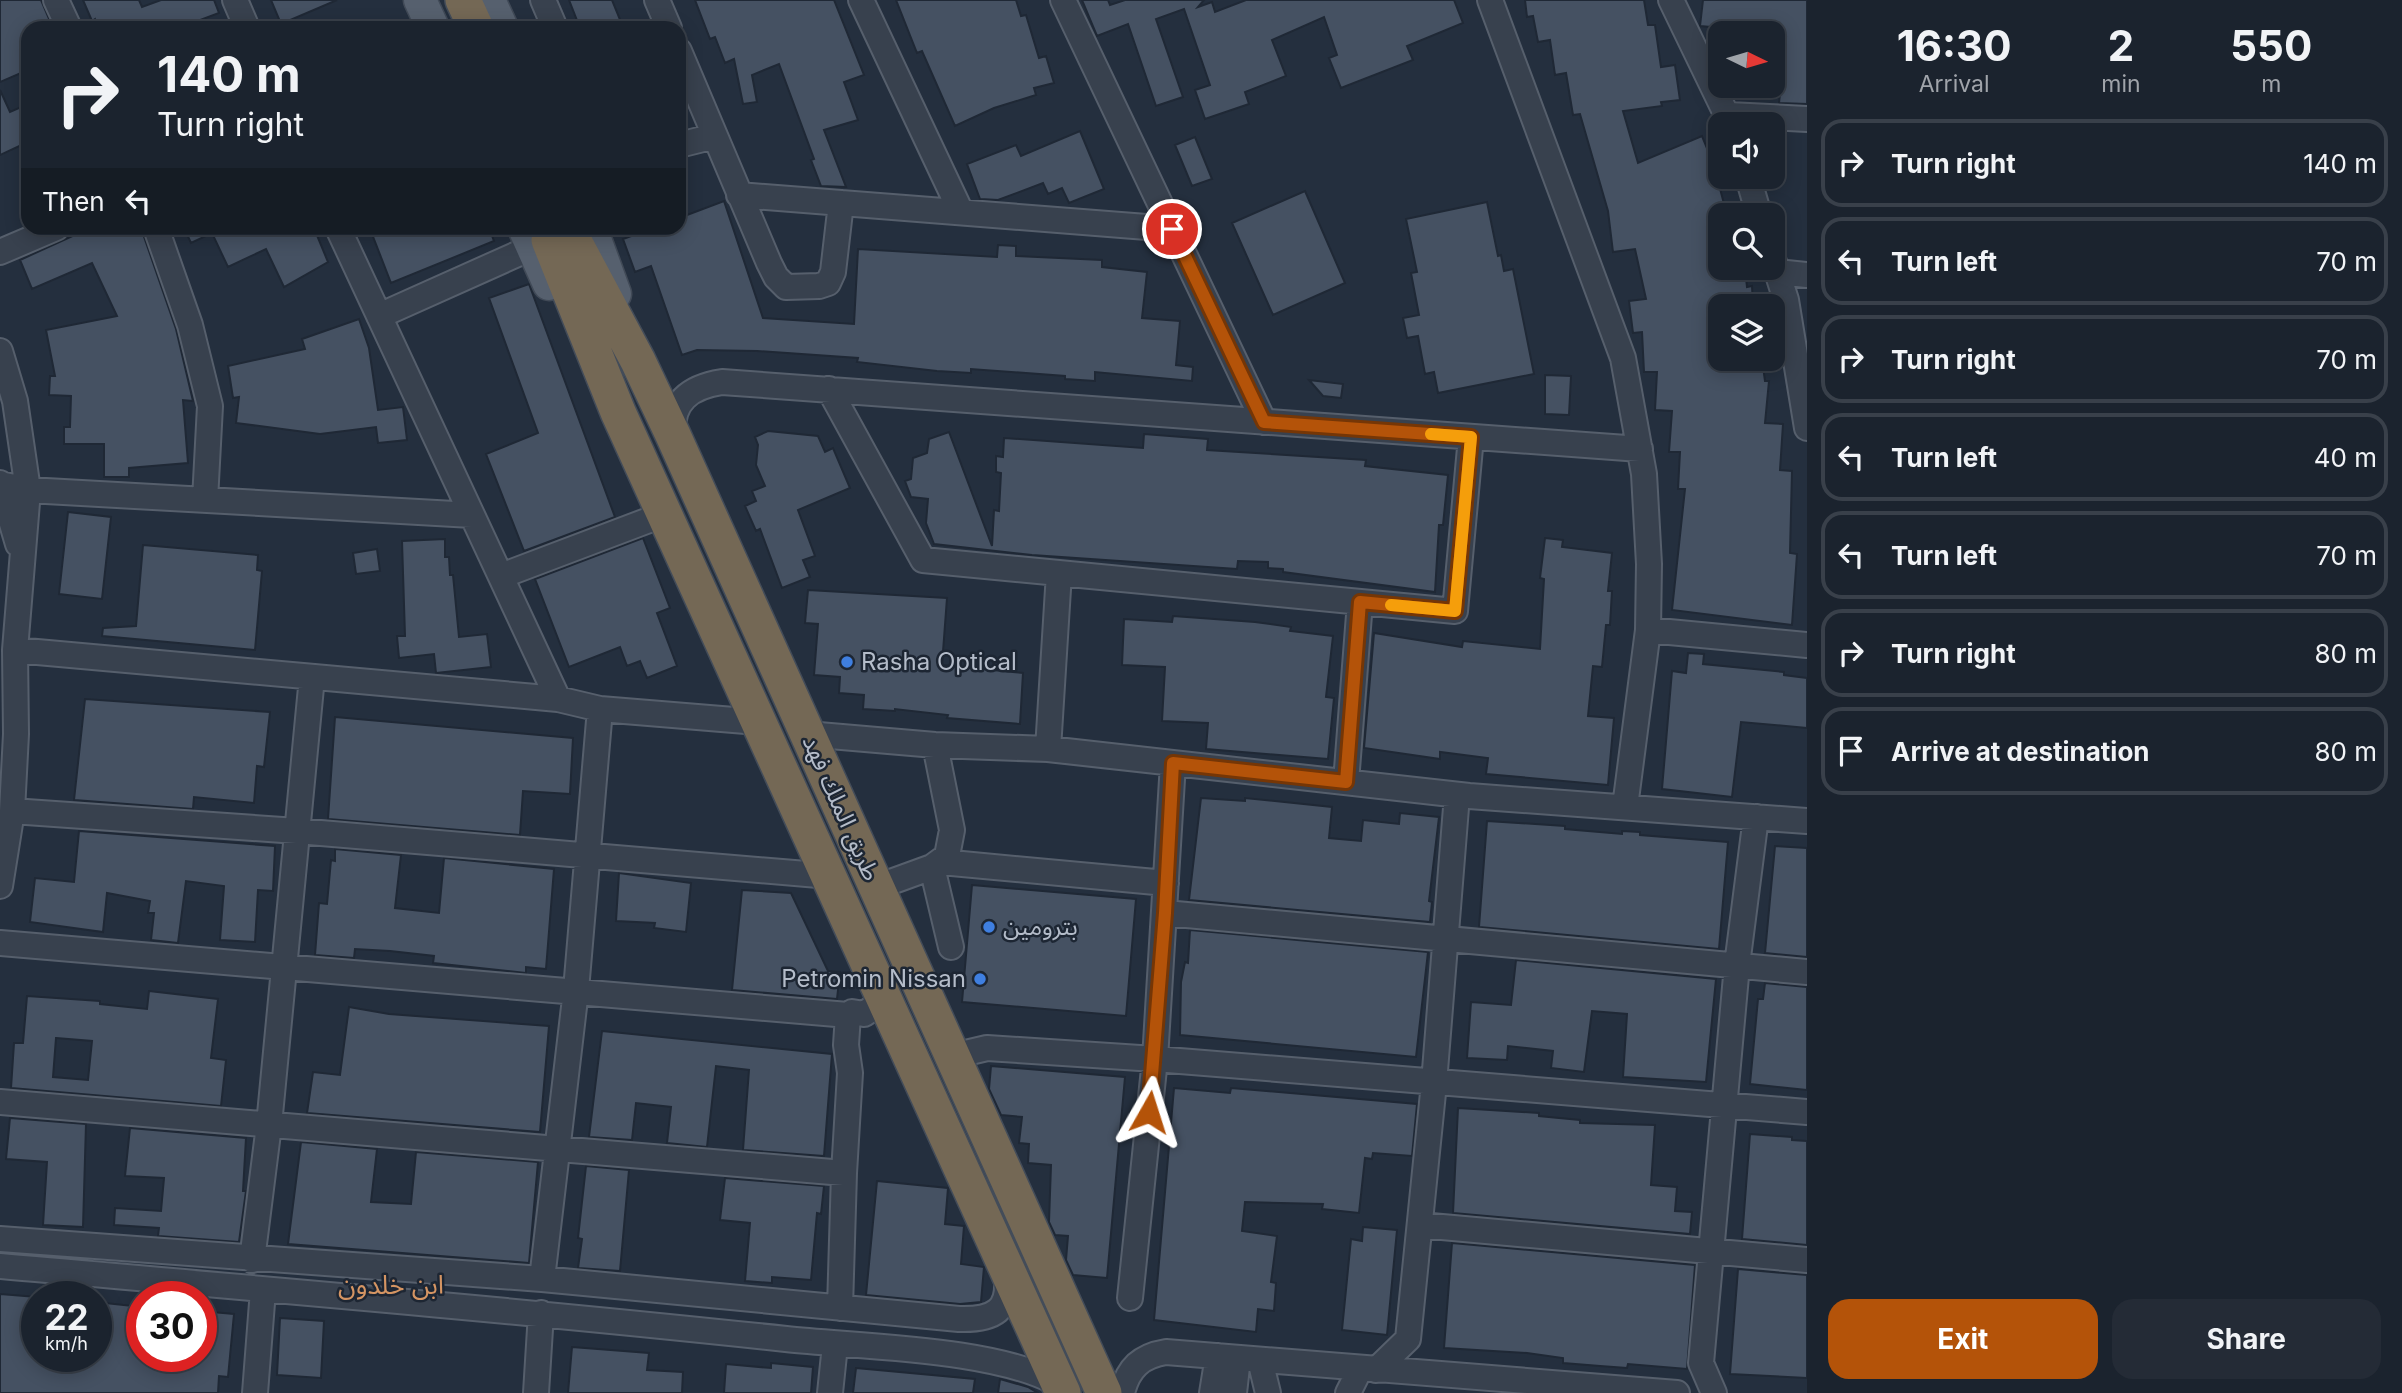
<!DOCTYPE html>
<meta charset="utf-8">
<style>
:root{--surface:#1b232e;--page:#242b36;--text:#f1f3f6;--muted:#a0a4aa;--line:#39404a;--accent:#b45309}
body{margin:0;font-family:Inter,"Noto Sans Arabic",sans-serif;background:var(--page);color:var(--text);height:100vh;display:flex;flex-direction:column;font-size:26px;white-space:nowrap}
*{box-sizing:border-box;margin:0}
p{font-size:23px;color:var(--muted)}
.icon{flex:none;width:38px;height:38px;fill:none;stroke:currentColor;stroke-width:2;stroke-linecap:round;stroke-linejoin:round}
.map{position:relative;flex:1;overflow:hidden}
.sheet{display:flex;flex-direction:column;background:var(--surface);width:595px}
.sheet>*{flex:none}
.hud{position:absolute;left:21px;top:21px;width:665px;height:214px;border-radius:21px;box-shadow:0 4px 18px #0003,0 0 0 2px var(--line);background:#1b232e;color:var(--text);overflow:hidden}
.needle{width:46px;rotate:95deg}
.tools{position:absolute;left:1708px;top:21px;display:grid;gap:14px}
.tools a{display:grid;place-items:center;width:77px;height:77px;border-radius:14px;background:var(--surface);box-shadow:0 4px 18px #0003,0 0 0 2px var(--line);font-size:35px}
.speed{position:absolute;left:21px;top:1281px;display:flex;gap:14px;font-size:35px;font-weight:700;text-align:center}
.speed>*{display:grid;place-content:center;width:91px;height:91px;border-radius:50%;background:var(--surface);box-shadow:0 4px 18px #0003,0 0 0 2px var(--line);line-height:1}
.speed small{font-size:18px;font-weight:400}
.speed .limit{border:10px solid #d22;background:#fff;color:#111}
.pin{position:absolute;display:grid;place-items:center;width:60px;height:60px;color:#fff;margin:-30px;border:4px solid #fff;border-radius:50%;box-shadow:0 2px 7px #0007}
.me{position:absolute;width:77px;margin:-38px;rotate:6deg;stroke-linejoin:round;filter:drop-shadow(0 0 5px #0008)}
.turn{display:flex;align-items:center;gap:24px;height:147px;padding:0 21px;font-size:32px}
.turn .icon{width:91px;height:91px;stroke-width:2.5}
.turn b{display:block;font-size:49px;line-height:60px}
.then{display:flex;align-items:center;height:66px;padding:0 21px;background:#0003;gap:14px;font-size:26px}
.eta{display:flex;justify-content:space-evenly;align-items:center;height:119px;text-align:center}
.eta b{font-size:42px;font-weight:700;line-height:49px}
.cta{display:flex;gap:14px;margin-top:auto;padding:14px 21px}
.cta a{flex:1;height:80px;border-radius:21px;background:var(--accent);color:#fff;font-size:28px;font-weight:700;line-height:80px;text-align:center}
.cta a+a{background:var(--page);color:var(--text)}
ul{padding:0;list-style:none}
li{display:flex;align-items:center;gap:21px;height:88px;margin:0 14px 10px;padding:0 7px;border:4px solid var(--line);border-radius:21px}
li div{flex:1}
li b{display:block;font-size:26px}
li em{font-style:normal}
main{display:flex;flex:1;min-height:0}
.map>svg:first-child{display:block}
.building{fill:#455162;stroke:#1f2835;stroke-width:2;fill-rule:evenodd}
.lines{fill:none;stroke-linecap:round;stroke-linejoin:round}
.minor-casing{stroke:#565f6c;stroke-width:28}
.major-casing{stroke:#414a57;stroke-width:35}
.highway-casing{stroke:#434c59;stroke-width:38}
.minor{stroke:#38414e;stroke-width:24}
.major{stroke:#56606e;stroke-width:32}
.highway{stroke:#746855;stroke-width:35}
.route-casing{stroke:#753606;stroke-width:18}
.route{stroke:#b45309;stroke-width:12}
.slow{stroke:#f59e0b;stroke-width:12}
.shop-dot{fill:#3f7fe0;stroke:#1d2633;stroke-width:2.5}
.labels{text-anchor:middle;stroke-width:5;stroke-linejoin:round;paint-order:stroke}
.poi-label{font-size:24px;fill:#b4bcc9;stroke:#1d2633;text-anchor:start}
.street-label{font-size:24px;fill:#b4bcc9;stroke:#1d2633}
.neighbourhood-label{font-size:26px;fill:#d59563;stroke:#1d2633}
</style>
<main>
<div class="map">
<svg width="1807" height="1393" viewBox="0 0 1807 1393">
<rect width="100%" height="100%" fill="#242f3e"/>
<path class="building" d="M0 0H41L53 28H28V70L0 82Z
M83 0H139L142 7 161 0H214L219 13 179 28H98L95 19 92 21Z
M271 0H337L281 24Z
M569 0H612L621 22 608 28H580Z
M695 0H834L864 75 844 82 858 120 824 130 846 187 821 186 811 160 814 159 779 64 752 75 757 102 743 104 734 59 725 63 715 37 710 39Z
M896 0H1016L1021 16 1026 15 1039 58 1046 56 1054 83 1034 88 1036 95 994 108 955 126 922 51 917 53Z
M1082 0H1108L1110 5 1125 0H1204L1198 7 1212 2 1215 12 1246 0H1454L1463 23 1407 46 1413 60 1341 88 1329 58 1337 55 1324 17 1272 40 1286 76 1245 92 1249 104 1205 119 1195 90 1210 85 1184 9 1156 19 1183 97 1156 106 1128 24 1097 36Z
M1525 0H1644L1648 25H1655L1661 67 1675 65 1680 100 1661 102 1662 106 1623 111 1638 163 1702 136 1720 180 1718 181 1727 215H1720V268H1745L1747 287 1752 286 1753 306H1720V359H1762L1765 381H1769L1765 423 1783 424 1780 470 1792 471 1790 553 1797 554 1792 625 1672 610 1685 489H1678L1680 452H1669L1672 411 1655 410 1657 372H1644L1642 332 1633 333 1629 301 1646 299 1635 249 1613 252 1608 211 1580 114 1573 115 1566 73 1555 75 1550 40 1538 42 1533 16 1527 17Z
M1703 0H1807V104L1779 103 1786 37 1720 28V61H1717L1708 42 1710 27 1700 26Z
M0 90 10 112 28 104V142L0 155Z
M1080 131 1104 189 1069 203 1062 188 1048 194 1043 183 998 200 980 199 967 164 1016 145 1021 156Z
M1195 137 1212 179 1192 186 1175 145Z
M1305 191 1345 283 1273 315 1232 223Z
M724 201 763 318 854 324 858 249 997 257 998 245 1016 246V256L1102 260V267L1147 272 1142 318 1180 321 1176 365 1193 367 1192 381 1095 372V381L1065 379V376L971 369V373L937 371 857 362 858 358 757 351 697 350 682 355 651 266 635 272 623 239 653 228H679V218Z
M1487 202 1498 256 1501 255 1504 271 1513 269 1534 374 1438 393 1434 372 1425 374 1418 336 1407 338 1403 318 1419 315 1411 273 1417 272 1406 219Z
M90 228H141L176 329 193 401 183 400 188 463 129 468V477H104V444H64V427H70L71 396 49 395 50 376H55L46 330 117 316 92 263 32 289 20 260Z
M184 228H314L328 262 284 287 266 249 228 267 212 233 191 243Z
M388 228H489L494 241 391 283 372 234Z
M529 284 615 517 524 551 486 454 538 433 489 298Z
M359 319 369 348 378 410 403 407 407 440 378 443 376 427 320 434 236 423 239 397 233 398 228 366 305 349 302 339Z
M1545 375 1571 376 1569 415 1545 414Z
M1309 380 1343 384 1341 398 1323 396Z
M768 431 818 436 825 452 833 448 850 488 798 510 815 556 803 560 810 577 782 588 760 529 756 531 745 506 756 501 752 491 765 486 756 465 758 445 755 437Z
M949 432 992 546 994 510 999 511 1001 473 996 472V456L1003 457 1004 438 1143 448 1144 434 1208 439 1207 450 1366 460 1365 466 1448 475 1443 525H1439L1435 592 1283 572V569L1268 568V562L1238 561 1237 569 1032 555 934 544 926 523 928 499 911 497 905 481 911 479 913 458 927 453 929 439Z
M68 512 111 517 102 599 59 594Z
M643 538 670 608 657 613 677 666 647 678 640 661 627 666 620 647 569 667 535 579Z
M1545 538 1563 540 1562 547 1612 553 1608 591H1612L1610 625H1606L1602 667 1593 666 1588 716 1614 718 1608 785 1486 774 1488 758 1440 752V759L1364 748 1374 633 1462 647 1463 641 1540 649 1544 579 1540 578Z
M445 539V557H449L450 575H453L459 637 487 634 491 667 436 673 434 654 399 658 397 636H405L402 541Z
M143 545 258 555 257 570 262 571 255 650 102 636 103 628 136 626Z
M377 549 380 571 356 574 353 553Z
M808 590 947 598 942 665 1023 673 1020 724 947 718 948 715 895 709V711L863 709 864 695 839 693 840 677 814 675 818 624 805 623Z
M1173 616 1255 622 1291 627 1290 631 1333 636 1326 697 1334 698 1328 759 1206 749 1208 723 1162 721 1165 667 1122 665 1124 619 1172 622Z
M1688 653 1704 654 1703 664 1784 672V675L1807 678V728L1741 722 1732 797 1662 789 1672 671 1686 673Z
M85 699 270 712 264 767 257 766 254 803 194 797 193 809 74 800Z
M335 717 573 738 570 794 523 791 520 835 328 819Z
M1201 798 1245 801V798L1332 807 1329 838 1361 841 1363 820 1399 824 1400 813 1439 817 1429 901 1432 902 1430 922 1189 900Z
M1487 821 1565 826V829L1622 834V831L1640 832V835L1728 842 1719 949 1479 927Z
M79 831 275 846 273 891 258 890 255 942 220 940 224 886 186 881 178 943 151 940 154 913H148L150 901 107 893 103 932 30 922 35 878 74 882Z
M1775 846 1807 848V957L1765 953Z
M335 849 401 855 395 908 439 913 444 858 554 869 546 969 526 967V973L433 963 434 956 390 951 355 949 354 958 315 955 319 903 327 904 331 860 335 861Z
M619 873 691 883 686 932 654 928 655 923 616 921Z
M972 885 1136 899 1126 1016 962 1002Z
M742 890 791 893 828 971 840 972 837 999 732 990Z
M1190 930 1428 952 1416 1057 1180 1035 1181 982 1185 962 1188 963Z
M1516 960 1716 979 1706 1082 1623 1077 1627 1014 1592 1011 1584 1072 1551 1068 1553 1051 1508 1046 1507 1060 1467 1058 1471 1002 1511 1005Z
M1765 983 1807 987V1090L1750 1084 1758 999H1763Z
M149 991 218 999 211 1058 226 1060 221 1106 11 1088 14 1043H23L27 996 100 1001V1004L147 1009ZM56 1038 92 1041 88 1080 53 1077Z
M349 1007 389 1014 549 1026 540 1132 307 1113 313 1072 340 1075Z
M602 1031 832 1054 824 1156 743 1150 749 1070 716 1066 707 1147 667 1143 671 1107 636 1103 632 1140 589 1137Z
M991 1066 1125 1077 1107 1278 1073 1275 1066 1260 1068 1236 1055 1235 1049 1222 1051 1165 1028 1163 1029 1144 1019 1143 1022 1117 1001 1115 989 1089Z
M1174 1088 1230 1093 1231 1088 1417 1104 1412 1156 1373 1153 1372 1159 1365 1158 1359 1213 1322 1209 1323 1204 1245 1202 1242 1231 1277 1236 1271 1282 1276 1283 1274 1311 1258 1309 1256 1332 1154 1320Z
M1458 1108 1539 1113V1116L1580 1120V1123L1655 1125 1651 1185 1677 1187 1675 1211 1692 1212 1690 1234 1453 1213Z
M10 1118 86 1124 83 1227 43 1225 47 1162 6 1159Z
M130 1128 246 1138 243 1191H246L239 1242 158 1236 159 1228 114 1225 115 1208 161 1211 164 1178 125 1176Z
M1750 1134 1792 1137V1140L1807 1141V1245L1742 1239Z
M301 1142 377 1149 371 1202 411 1204 416 1152 538 1162 529 1263 288 1244Z
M586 1166 629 1170 620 1271 578 1268 582 1239 578 1238Z
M725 1178 824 1186 821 1214 817 1213 811 1280 772 1277V1283L745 1281 750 1223 720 1220Z
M877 1181 948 1188 945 1224 964 1226 961 1264 984 1267 981 1302 960 1304 866 1295Z
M1363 1227 1397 1230 1387 1335 1342 1330 1351 1239 1362 1241Z
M1452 1243 1695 1265 1687 1369 1628 1364 1627 1368 1600 1366 1563 1363V1358L1527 1353 1444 1348Z
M1738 1269 1807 1275V1378L1730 1374Z
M0 1294 37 1297V1356H96V1302L142 1307V1356H201V1311L234 1314 228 1377 219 1376 218 1393H0Z
M280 1318 324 1321 321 1378 277 1375Z
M572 1347 649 1353 647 1370 683 1372 682 1393H568Z
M771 1363 813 1367 811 1393H724L726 1364 771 1368Z
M856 1368 975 1379 973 1393H853Z
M1000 1379 1028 1387 1038 1393H998Z"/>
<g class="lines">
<g class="minor-casing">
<path id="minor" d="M56 0 69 28
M235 0 247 28
M543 0 555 28
M657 0 669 28
M861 0 961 212
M1063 0 1264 422
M1490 0 1623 358 1644 474 1649 564 1648 630 1625 807
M1671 0 1731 124
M679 51 769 263 776 277 786 287 819 286 828 283 833 272 841 203
M1729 115 1807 119
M679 145 715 136
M1748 177 1759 215
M739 195 1172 229
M156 228 190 325 210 406 205 500
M338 228 558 699
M0 252 56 228
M1773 259 1786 300 1807 428
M1777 272 1807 275
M379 316 533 247
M0 351 15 401 28 490 15 650 16 734 12 811 0 886
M829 389 923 560 1455 611 1471 437
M673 435C671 401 690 387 722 382L1640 449
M0 483 18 544
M0 484 28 490 472 515
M501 576 665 514
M1648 630 1807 645
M15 650 558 699 600 709 758 722
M807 734 935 745 1048 749 1469 796 1807 821
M1048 749 1059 573
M1346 782 1360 602
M12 811 297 831 830 876
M941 862 1166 883
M932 867 951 947
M877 887 932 867 947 856 952 830 935 745
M1165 913 1807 972
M0 943 848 1015 852 1012 864 1014 885 1000
M953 1056 987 1048 1155 1059 1807 1112
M0 1102 844 1173
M1420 1225 1807 1260
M0 1239 542 1279 959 1319C993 1320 1012 1311 1006 1273
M252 1260 269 1125 312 677
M0 1266C262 1289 525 1311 786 1339 860 1347 999 1348 1060 1385
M542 1279 576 990 600 709
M1130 1298 1155 1059 1173 763
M840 1308 844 1173 850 1073 846 1045 848 1015
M1260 1360 1268 1393
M1376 1370 1408 1339 1434 1083 1457 795
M255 1393 263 1290
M536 1393 541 1313
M830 1393 835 1345
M1122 1393C1128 1368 1141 1356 1166 1352L1677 1393
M1212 1393 1218 1356
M1234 1393 1238 1358
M1348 1393 1360 1369
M1714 1393 1701 1363 1737 965 1756 817"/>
</g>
<g class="major-casing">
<path id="major" d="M420 0 433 28
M489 0 502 28
M524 228 549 284
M591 228 615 294"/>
</g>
<g class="highway-casing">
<path id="highway" d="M463 0 476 28
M567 228 638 361 673 435 1104 1393
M549 240 618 412 1063 1393"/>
</g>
<use href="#minor" class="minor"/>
<use href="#major" class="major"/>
<use href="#highway" class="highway"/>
</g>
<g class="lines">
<g class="route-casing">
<path id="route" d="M1149 1112 1165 913 1173 763 1346 782 1360 602 1455 611 1471 437 1264 422 1172 229"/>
</g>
<use href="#route" class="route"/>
<path class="slow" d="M1391 605 1455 611 1471 437 1431 434"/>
</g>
<g class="shop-dot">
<circle cx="847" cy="662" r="7"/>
<circle cx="989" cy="927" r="7"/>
<circle cx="980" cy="979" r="7"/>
</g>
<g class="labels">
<g class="poi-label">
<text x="861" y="670">Rasha Optical</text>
<text x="1003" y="935">بترومين</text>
<text x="966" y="987" text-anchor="end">Petromin Nissan</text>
</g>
<g class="street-label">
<text transform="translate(841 808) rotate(66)" y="8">طريق الملك فهد</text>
</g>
<g class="neighbourhood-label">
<text x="391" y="1294">ابن خلدون</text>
</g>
</g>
</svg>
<div class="tools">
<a><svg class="needle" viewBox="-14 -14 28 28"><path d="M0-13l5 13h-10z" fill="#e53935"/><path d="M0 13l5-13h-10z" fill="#a0a4aa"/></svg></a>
<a><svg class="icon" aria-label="sound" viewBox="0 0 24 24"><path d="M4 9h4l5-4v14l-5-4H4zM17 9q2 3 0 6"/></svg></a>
<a><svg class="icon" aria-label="search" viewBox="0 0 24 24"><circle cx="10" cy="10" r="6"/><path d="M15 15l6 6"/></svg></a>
<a><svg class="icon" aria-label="layers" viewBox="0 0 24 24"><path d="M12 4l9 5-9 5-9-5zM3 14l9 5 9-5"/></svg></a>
</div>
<div class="speed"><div>22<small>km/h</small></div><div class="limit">30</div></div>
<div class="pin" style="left:1172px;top:229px;background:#d93025"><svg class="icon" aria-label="arrive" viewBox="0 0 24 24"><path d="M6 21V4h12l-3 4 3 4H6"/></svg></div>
<svg class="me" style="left:1149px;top:1112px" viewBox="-20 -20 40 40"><path d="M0-17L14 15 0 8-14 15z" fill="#b45309" stroke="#fff" stroke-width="4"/></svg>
<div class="hud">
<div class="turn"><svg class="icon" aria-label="right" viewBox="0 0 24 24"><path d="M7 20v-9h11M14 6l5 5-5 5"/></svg><div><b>140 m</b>Turn right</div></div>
<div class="then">Then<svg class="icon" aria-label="left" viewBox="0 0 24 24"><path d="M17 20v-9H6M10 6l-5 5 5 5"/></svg></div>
</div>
</div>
<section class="sheet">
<div class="eta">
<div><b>16:30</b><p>Arrival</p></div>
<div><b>2</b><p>min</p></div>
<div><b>550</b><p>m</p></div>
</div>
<ul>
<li><svg class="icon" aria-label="right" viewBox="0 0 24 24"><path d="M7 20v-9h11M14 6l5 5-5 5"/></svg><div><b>Turn right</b></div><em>140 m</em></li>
<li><svg class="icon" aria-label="left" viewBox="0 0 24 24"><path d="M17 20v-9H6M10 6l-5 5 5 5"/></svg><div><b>Turn left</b></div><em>70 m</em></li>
<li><svg class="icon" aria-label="right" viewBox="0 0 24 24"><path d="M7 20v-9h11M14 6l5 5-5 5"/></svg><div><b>Turn right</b></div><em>70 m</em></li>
<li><svg class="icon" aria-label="left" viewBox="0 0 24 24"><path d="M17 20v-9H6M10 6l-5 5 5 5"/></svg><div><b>Turn left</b></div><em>40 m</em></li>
<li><svg class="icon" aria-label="left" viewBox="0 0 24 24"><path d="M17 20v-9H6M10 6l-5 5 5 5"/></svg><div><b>Turn left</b></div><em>70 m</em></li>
<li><svg class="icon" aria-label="right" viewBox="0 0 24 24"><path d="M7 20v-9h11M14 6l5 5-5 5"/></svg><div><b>Turn right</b></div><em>80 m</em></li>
<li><svg class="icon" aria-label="arrive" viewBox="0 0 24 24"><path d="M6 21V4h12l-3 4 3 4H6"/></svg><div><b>Arrive at destination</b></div><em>80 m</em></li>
</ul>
<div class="cta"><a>Exit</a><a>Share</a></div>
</section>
</main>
